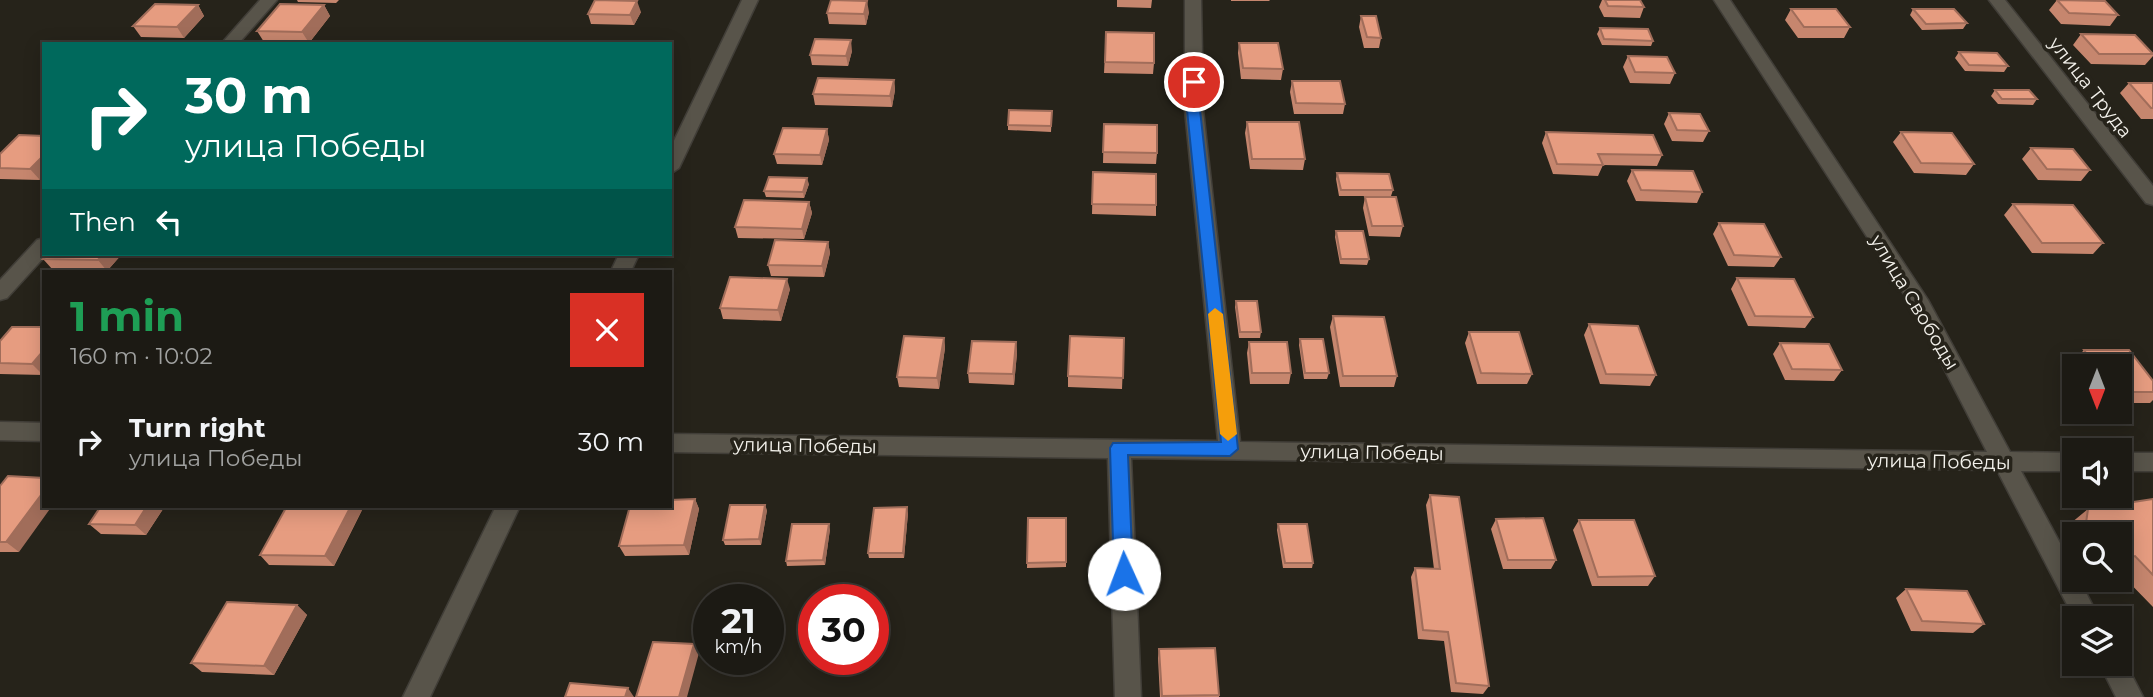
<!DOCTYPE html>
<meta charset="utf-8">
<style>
:root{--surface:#1c1a14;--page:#292722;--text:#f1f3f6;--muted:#a0a1a0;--line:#3a3834}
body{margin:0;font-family:Montserrat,sans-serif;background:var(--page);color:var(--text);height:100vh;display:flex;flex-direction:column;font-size:26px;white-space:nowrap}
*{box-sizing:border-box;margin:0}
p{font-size:23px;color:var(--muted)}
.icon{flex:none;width:38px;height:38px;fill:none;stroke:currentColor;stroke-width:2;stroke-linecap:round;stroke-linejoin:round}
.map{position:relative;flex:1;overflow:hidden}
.panel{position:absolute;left:42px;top:270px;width:630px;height:238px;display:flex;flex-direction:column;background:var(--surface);border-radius:0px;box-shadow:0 4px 18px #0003,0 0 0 2px var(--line)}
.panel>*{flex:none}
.banner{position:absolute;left:42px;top:42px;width:630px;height:214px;border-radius:0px;box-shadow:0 4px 18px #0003,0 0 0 2px var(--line);background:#00695c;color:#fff;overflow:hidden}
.needle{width:46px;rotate:180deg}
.tools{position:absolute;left:2062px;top:354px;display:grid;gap:14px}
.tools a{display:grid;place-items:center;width:70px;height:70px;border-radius:0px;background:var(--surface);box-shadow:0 4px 18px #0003,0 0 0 2px var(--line);font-size:35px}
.speed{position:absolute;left:693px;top:584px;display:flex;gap:14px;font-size:35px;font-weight:700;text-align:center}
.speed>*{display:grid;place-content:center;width:91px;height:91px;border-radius:50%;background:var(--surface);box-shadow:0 4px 18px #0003,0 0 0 2px var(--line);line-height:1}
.speed small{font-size:18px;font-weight:400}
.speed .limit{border:10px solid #d22;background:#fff;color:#111}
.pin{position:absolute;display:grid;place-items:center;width:60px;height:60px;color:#fff;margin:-30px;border:4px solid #fff;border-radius:50%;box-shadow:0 2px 7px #0007}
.me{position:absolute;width:77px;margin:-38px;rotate:358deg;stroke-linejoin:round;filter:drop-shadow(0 0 5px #0008)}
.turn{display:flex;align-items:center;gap:24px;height:147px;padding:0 28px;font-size:32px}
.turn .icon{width:91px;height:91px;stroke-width:2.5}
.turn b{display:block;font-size:49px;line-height:60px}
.then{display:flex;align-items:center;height:66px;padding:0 28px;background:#0003;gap:14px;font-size:26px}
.round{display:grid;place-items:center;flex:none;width:74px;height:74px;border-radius:0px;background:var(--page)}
.headline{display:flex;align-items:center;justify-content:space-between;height:119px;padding:0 28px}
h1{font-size:42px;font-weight:700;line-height:52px;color:#1e9e55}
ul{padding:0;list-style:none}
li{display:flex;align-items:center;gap:21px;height:105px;padding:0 28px}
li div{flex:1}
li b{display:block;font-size:26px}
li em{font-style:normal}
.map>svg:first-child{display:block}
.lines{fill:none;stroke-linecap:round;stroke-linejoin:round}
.street-casing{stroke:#413e38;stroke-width:3}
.street{fill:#58544a;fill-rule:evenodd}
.wall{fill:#c6866e}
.shaded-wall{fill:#a16d5a}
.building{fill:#e69c80;stroke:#a16d5a;stroke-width:2}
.route{fill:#1a73e8;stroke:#114b97;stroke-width:2}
.slow{fill:#f59e0b}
.labels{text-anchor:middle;stroke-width:7;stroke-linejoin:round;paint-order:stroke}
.street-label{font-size:19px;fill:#f3f1eb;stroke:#26231a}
</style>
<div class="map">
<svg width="2153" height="697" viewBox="0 0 2153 697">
<rect width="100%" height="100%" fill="#26231a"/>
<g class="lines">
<g class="street-casing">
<path id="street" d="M260 0H277L238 44H221Z
M742 0H758L679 168 670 174V149Z
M1185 0H1201L1203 110 1240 442 1987 452 1913 308 1714 0H1730L1928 300 2010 452 2074 453V471H2021L2074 569V579H2079L2099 618H2074L1997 470 1131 458 1141 697H1115L1108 458 670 452V434L1218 441 1185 110Z
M1989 0H2005L2153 186V205L2146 203Z
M44 238V254H47L7 298 0 300V280L37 240Z
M619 254H639L631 271H611Z
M0 422 44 423V441L0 440Z
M2119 453H2153V471H2119Z
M496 506H520L430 697H403Z
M2119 654H2121L2143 697H2116L2099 663H2119Z"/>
</g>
<use href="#street" class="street"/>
</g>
<path class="wall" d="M297 0H339L336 3 298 2Z
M1117 0H1152L1151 8 1117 7Z
M1231 0H1270L1269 1H1231Z
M1602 0H1640L1644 7 1640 18 1604 17 1599 7Z
M2057 0 2118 15 2110 26 2061 24 2049 10Z
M198 5 204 16 184 38 141 37 133 26Z
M324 5 330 16 309 43 264 42 257 31Z
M1791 9 1850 27 1844 38H1798L1785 20Z
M1913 9 1967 23 1963 29 1922 30 1910 15Z
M641 12 634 25 591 24 588 14Z
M869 12 866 25 829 24 827 13Z
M1361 16 1381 38 1379 48H1364L1359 27Z
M1600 28 1653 41 1651 46 1602 45 1597 34Z
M1106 32 1154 63 1153 74 1104 73Z
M2081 34 2153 53V56L2145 65 2091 64 2073 45Z
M1239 43 1283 69 1281 80 1241 79 1238 53Z
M852 51 848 66 812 65 810 55Z
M1959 52 2008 66 2004 72 1965 71 1955 58Z
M1628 56 1675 73 1670 84 1630 83 1623 67Z
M894 80 895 90 892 107 815 105 813 94Z
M1292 81 1345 104 1343 114H1294L1290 92Z
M2129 83H2153V119H2141L2120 93Z
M1995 90 2037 99 2033 105 1998 104 1991 96Z
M1052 111 1051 132 1008 130V125Z
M1669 113 1709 131 1703 142 1672 141 1664 124Z
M1247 122 1305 159 1303 170 1250 169 1245 133Z
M1104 124 1157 153 1156 164 1103 163Z
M827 129 829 140 822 165 777 164 774 154Z
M1546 132 1662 155 1657 166 1603 165 1598 176 1553 174 1542 143Z
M1901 132 1974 164 1966 175 1914 173 1893 142Z
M19 135 40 180 0 179V154Z
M2031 148 2090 170 2081 181 2038 180 2022 159Z
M1632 170 1702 192 1697 203 1636 201 1627 181Z
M1093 172 1156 205V216L1092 214Z
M1337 173 1393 190 1391 196H1339L1336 179Z
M809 184 804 198 766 197 764 191Z
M1365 197 1403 226 1400 237 1369 236 1363 208Z
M809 202 812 213 804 239 738 238 735 227Z
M2013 204 2103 243 2093 254 2032 253 2004 215Z
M1719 223 1781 257 1774 267 1728 266 1713 234Z
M1336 231 1369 259 1367 265 1340 264 1335 237Z
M828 242 830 253 824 277 771 276 768 265Z
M122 254 107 271 53 270 43 259Z
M1737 278 1813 317 1805 328 1748 326 1731 289Z
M790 289 781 321 723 319 720 308Z
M1236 301 1261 332 1260 338H1239L1235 307Z
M1333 316 1397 376 1394 387H1340L1330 327Z
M1589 324 1656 375 1650 386 1600 384 1584 335Z
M44 327 43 375 0 374V341Z
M1469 332 1532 374 1527 384H1477L1465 343Z
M944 338 945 348 939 389 899 387 897 377Z
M1124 338 1122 389 1068 387V376Z
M1300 339 1329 373 1327 379H1304L1299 345Z
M1016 342 1017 353 1014 385 969 383 968 373Z
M1249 342 1291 373 1289 384H1250L1247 353Z
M1780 343 1842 370 1834 381 1785 380 1773 354Z
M2084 350H2129L2153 381V400L2150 403H2119V366H2077L2073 361Z
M0 486 19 552H0Z
M1430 495 1489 686 1483 694 1451 692 1444 641 1418 639 1411 577 1415 568 1434 569 1426 505Z
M695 499 699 509 689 555 625 556 619 546Z
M2153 499V607L2119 572V534H2074V549L2068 543 2071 523 2088 509Z
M101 506H165L146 535 101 534 89 524Z
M362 510 334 566 269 565 260 555Z
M767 510 761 545H725L723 540Z
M908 513 904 558H869L868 553Z
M1028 518H1066V567L1027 568Z
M1496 519 1556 560 1551 569H1503L1491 529Z
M1579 520 1655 576 1648 586H1592L1573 530Z
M1278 524 1313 563 1312 568H1283L1277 530Z
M830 529 825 565 787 566 786 561Z
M1906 589 1984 624 1973 633 1911 631 1896 598Z
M297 605 307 615 274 675 202 672 191 663Z
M1159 649 1219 695V697H1160L1158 658Z"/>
<path class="shaded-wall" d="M637 1 641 12 634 25 630 15Z
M867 1 869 12 866 25 864 14Z
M198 5 204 16 184 38 177 27Z
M324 5 330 16 309 43 302 32Z
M851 40 852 51 848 66 846 56Z
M894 80 895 90 892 107 890 96Z
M827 129 829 140 822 165 820 155Z
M44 155V176L40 180 30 169Z
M807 178 809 184 804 198 803 192Z
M809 202 812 213 804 239 802 229Z
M828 242 830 253 824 277 822 266Z
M103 254H122L107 271 98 260Z
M787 279 790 289 781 321 778 310Z
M944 338 945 348 939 389 937 378Z
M1016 342 1017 353 1014 385 1013 374Z
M44 350V374L43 375 32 364Z
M44 491V506H52L19 552 6 542Z
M695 499 699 509 689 555 684 545Z
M765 505 767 510 761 545 759 539Z
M147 506H165L146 535 135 525Z
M351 506H359L362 510 334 566 325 556Z
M907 507 908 513 904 558 903 553Z
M829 524 830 529 825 565 823 560Z
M2135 556 2119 568V560Z
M297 605 307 615 274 675 264 666Z
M694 644 699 653 687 697H679Z
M628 688 634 697H625Z"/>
<path class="building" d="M595 0 637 1 630 15 588 14Z
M831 0 867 1 864 14 827 13Z
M1605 0H1640L1644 7 1608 6Z
M2057 0 2105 1 2118 15 2069 13Z
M155 4 198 5 177 27 133 26Z
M280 4 324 5 302 32 257 31Z
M1791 9H1836L1850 27H1804Z
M1913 9H1954L1967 23 1926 24Z
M1361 16H1376L1381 38 1367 37Z
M1600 28 1648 29 1653 41 1604 39Z
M1106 32 1154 33V63L1105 62Z
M2081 34 2135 35 2153 54H2099Z
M815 39 851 40 846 56 810 55Z
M1239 43H1278L1283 69 1243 68Z
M1959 52 1997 53 2008 66 1969 65Z
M1628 56 1667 57 1675 73 1635 72Z
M818 78 894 80 890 96 813 94Z
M1292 81H1340L1345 104 1296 103Z
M2129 83H2153V108H2151Z
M1995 90H2029L2037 99H2002Z
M1009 110 1052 111 1051 126 1008 125Z
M1669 113 1700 114 1709 131 1677 130Z
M1247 122H1299L1305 159H1252Z
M1104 124 1157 125V153L1103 152Z
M783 128 827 129 820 155 774 154Z
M1546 132 1653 135 1662 155 1598 154 1603 165 1557 164Z
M1901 132 1952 133 1974 164 1921 163Z
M19 135 44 136V155L30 169 0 168V154Z
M2031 148 2073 149 2090 170 2047 169Z
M1632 170 1693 171 1702 192 1641 190Z
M1093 172 1156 174V205L1092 204Z
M1337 173 1389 174 1393 190H1341Z
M769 177 807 178 803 192 764 191Z
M1365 197H1396L1403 226H1372Z
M744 200 809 202 802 229 735 227Z
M2013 204 2073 205 2103 243H2042Z
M1719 223 1764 224 1781 257 1734 255Z
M1336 231H1363L1369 259H1341Z
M775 240 828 242 822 266 768 265Z
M48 254H103L98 260 43 259Z
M730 277 787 279 778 310 720 308Z
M1737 278 1794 279 1813 317 1755 316Z
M1236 301H1257L1261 332H1240Z
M1333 316 1384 317 1397 376H1343Z
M1589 324 1638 326 1656 375 1606 374Z
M12 327H44V350L32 364 0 363V341Z
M1469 332H1519L1532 374 1481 373Z
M904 336 944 338 937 378 897 377Z
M1070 336 1124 338 1123 378 1068 376Z
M1300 339H1323L1329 373H1305Z
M972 341 1016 342 1013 374 968 373Z
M1249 342H1287L1291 373H1252Z
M1780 343 1829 344 1842 370 1792 369Z
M2084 350H2129L2153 381V392H2119V366H2095Z
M8 476 44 478V491L6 542H0V486Z
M1430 495 1459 497 1489 686 1456 683 1448 632 1423 630 1415 568 1440 569Z
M695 499 684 545 619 546 630 506H670V500Z
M2153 499V575L2135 556 2119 560V534H2089L2085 530 2088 509Z
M730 505H765L759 539 723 540Z
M101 506H147L135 525 89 524Z
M287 506H351L325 556 260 555Z
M907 507 903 553H868L874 508Z
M1028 518H1066V562L1027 563Z
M1543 518 1556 560H1508L1496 519Z
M1579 520H1634L1655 576 1598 577Z
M792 524H829L823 560 786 561Z
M1278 524H1307L1313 563H1285Z
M1906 589 1967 591 1984 624 1922 621Z
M227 602 297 605 264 666 191 663Z
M653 642 694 644 679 697H636Z
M1215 648 1219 695 1162 696 1159 649Z
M570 683 628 688 625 697H565Z"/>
<path class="route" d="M1194 78 1200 82V110L1238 449 1230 456 1128 455 1133 574 1130 579 1124 582 1117 579 1114 574 1110 448 1113 443 1221 442 1187 110V82Z"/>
<path class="slow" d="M1215 308 1223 314 1237 434 1228 441 1220 434 1208 314Z"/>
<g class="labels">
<g class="street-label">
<text transform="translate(2091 87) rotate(52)" y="7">улица Труда</text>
<text transform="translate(1915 302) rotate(59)" y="7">улица Свободы</text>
<text transform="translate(805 445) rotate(1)" y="7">улица Победы</text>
<text transform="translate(1372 452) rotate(1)" y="7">улица Победы</text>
<text transform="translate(1939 461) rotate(1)" y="7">улица Победы</text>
</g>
</g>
</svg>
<div class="tools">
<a><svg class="needle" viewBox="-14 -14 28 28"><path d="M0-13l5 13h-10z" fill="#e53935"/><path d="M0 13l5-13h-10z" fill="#a0a1a0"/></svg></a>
<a><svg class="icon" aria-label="sound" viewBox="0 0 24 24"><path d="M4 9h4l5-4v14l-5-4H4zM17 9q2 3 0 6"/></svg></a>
<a><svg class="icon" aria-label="search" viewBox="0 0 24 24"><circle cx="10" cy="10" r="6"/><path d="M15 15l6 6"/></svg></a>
<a><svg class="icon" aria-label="layers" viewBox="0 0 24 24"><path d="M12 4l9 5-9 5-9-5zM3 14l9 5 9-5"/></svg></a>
</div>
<div class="speed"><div>21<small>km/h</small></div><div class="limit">30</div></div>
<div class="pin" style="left:1194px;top:82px;background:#d93025"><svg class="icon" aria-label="arrive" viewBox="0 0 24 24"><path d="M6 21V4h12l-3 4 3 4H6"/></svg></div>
<svg class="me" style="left:1124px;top:574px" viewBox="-20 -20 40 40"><circle r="19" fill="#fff"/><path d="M0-13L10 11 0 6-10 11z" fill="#1a73e8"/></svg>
<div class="banner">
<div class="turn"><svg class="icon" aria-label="right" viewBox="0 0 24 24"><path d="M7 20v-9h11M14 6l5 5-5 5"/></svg><div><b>30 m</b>улица Победы</div></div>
<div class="then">Then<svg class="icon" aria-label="left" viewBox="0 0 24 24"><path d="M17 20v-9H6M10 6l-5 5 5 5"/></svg></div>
</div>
<section class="panel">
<div class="headline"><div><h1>1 min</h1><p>160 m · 10:02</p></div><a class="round" style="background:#d93025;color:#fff"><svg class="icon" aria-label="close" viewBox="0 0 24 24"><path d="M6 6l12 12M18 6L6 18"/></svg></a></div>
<ul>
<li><svg class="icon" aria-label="right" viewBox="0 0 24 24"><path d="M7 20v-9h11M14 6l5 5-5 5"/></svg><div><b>Turn right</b><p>улица Победы</p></div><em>30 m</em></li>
</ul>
</section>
</div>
